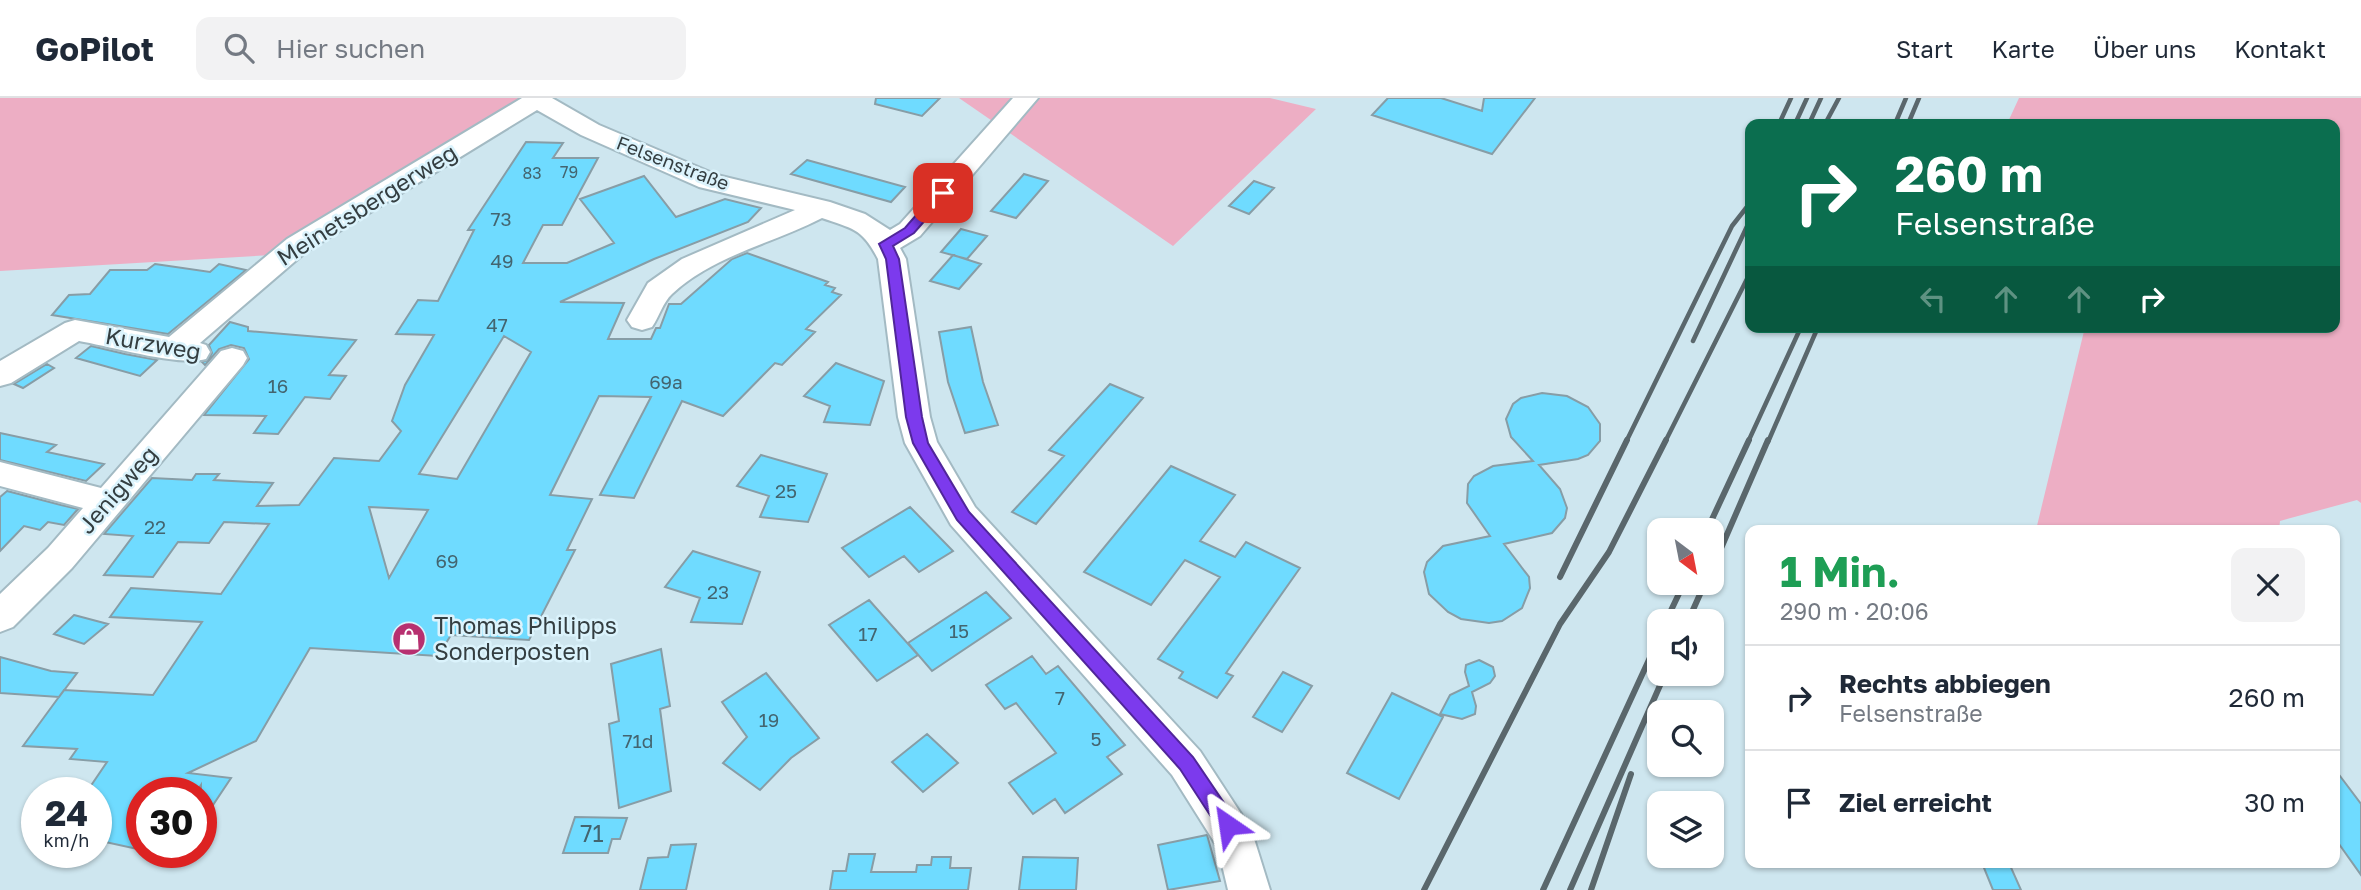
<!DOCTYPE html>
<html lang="de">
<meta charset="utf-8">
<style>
:root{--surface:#fff;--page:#f2f2f3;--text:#1f2937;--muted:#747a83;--line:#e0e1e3}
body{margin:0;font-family:"Golos Text",sans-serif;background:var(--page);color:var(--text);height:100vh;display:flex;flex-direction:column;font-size:26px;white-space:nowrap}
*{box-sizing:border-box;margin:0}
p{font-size:23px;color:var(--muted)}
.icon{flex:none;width:38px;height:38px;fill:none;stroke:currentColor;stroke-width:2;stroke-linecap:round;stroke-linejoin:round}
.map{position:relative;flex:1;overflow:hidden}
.side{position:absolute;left:1745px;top:427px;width:595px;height:343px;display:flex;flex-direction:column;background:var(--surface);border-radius:14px;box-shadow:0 2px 5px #0004}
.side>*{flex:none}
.guide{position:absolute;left:1745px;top:21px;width:595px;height:214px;border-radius:14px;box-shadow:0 2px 5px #0004;background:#0b6e4f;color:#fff;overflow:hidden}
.needle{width:46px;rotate:148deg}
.controls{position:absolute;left:1647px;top:420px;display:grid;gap:14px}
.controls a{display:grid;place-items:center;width:77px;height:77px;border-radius:14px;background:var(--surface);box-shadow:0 2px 5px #0004;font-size:35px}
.speed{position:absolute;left:21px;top:679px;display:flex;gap:14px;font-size:35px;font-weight:700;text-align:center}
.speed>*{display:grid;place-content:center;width:91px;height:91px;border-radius:50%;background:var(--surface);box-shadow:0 2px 5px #0004;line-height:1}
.speed small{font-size:18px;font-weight:400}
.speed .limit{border:10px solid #d22;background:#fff;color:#111}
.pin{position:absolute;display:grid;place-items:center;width:60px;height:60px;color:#fff;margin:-30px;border-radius:14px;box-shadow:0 4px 10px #0006}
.me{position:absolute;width:77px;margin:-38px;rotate:328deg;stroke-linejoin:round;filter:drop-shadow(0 0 5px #0008)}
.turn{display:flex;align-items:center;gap:24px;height:147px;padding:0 35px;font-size:32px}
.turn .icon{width:91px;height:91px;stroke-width:2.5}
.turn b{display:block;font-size:49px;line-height:60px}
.lanes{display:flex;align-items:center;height:66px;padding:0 35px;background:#0003;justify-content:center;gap:35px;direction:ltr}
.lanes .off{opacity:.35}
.round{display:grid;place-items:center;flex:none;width:74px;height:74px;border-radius:14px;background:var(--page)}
.overview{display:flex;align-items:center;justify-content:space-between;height:119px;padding:0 35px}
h1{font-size:42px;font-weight:700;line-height:52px;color:#1e9e55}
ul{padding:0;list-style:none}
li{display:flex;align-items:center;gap:21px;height:105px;padding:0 35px;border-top:2px solid var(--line)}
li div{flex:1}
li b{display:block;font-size:26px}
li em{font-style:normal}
header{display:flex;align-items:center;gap:42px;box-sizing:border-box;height:98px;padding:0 35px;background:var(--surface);border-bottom:2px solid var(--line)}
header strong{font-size:33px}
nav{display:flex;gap:38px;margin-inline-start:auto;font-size:24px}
.search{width:490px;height:63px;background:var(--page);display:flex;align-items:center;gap:18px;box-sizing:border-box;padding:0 24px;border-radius:14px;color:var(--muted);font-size:26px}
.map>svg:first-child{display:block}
.green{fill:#edaec4}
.building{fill:#6fdbff;stroke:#879da6;stroke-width:2;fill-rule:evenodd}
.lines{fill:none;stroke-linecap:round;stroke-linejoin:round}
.minor-casing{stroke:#a3bac3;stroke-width:4}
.minor{fill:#fff;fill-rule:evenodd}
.rail-far1{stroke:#5a676c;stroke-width:4.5}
.rail{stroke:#5a676c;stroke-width:6}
.route{fill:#7c3aed;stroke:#51269a;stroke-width:2}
.labels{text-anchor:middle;stroke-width:5;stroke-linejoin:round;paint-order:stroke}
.far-number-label{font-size:16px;fill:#436570}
.far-street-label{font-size:19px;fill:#343e41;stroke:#dbf3fc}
.number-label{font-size:19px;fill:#436570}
.street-label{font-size:23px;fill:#343e41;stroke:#dbf3fc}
.poi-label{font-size:23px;fill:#343e41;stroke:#dbf3fc;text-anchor:start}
.near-number-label{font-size:23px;fill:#436570}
</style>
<header>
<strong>GoPilot</strong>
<div class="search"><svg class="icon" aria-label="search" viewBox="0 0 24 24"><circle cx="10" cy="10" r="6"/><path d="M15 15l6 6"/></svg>Hier suchen</div>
<nav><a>Start</a><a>Karte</a><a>Über uns</a><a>Kontakt</a></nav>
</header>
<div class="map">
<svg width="2361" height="792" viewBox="0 0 2361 792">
<rect width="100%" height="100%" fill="#cee6ef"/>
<path class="green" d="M0 0H523L271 157 0 173Z
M959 0H1270L1316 11 1173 148Z
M2019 0H2361V405L2357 402 2280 423 2279 432H2036L2085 229H2334V26H2007Z"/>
<path class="building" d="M876 0H940L922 18 875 6Z
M1388 0H1441L1482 13 1484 0H1535L1492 56 1372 17Z
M526 44 563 45 553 60H598L562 127H543L523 165H567L614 145 580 101 644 78 676 119 725 101 761 110 748 124 654 161 560 204 624 205 608 241H651L656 230H660L669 206H681L732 161 747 155 828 184 825 187 835 190 832 194 841 197 806 231 815 234 782 267 775 265 723 318 682 303 634 400 600 397 651 299 599 298 550 397 592 401 567 452H575L529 542 451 537 438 558 310 550 256 643 188 675 231 680 201 725V687L196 695H142V752L96 742V695H86L107 664 70 661 77 651 23 648 64 592 153 597 202 524 110 519 131 490 221 496 269 426 224 424 209 445 178 444 153 479 104 477 133 438 104 436 152 380 192 382 196 376H219L214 382 273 385 257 408 299 407 334 360 379 363 401 333 392 323 405 287 434 237 396 236 418 202 438 203 474 132H468ZM504 238 531 254 457 381 419 376ZM369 409 428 412 389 480Z
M807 62 905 89 891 104 791 76Z
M1024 76 1048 83 1016 120 991 113Z
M1254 83 1274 90 1249 116 1229 108Z
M961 131 987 138 967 161 941 154Z
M953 157 981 166 959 191 930 183Z
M155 166 210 174 219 166 246 172 168 236 52 217 69 197 90 196 110 172H147Z
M230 224 248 229V233L356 242 329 277 346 278 330 301 305 299 278 336 254 335 266 318 204 317 249 261 244 250 231 247 219 251 205 267 202 264 208 262 212 255 209 247Z
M971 229 983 284 998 327 965 335 948 284 939 234Z
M91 248 125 256 157 262 140 278 76 260Z
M836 265 884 283 870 327 824 324 830 308 804 298Z
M47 266 54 270 23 290 14 286Z
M1110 286 1143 300 1036 426 1012 414 1064 358 1049 352Z
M1542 295 1567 298 1588 309 1600 326V343L1588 357 1578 361 1539 367 1560 391 1567 410 1565 420 1552 435 1504 446 1529 479 1530 490 1522 510 1502 523 1489 525 1461 521 1448 514 1429 496 1424 474 1427 464 1443 448 1490 438 1467 405 1468 386 1474 378 1493 368 1533 363 1511 339 1506 321 1513 306 1521 300Z
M0 335 56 347 47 354 104 366 86 383 0 362Z
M761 357 827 376 808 424 760 419 769 398 737 388Z
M1171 368 1235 397 1200 443 1235 459 1246 444 1300 470 1226 575 1233 578 1217 600 1179 580 1183 574 1158 561 1220 479 1185 462 1151 507 1084 474Z
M7 393 61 407 78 411 64 427 48 424 40 432 24 428 0 453V399Z
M910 409 953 453 919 474 904 458 869 479 842 450Z
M693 453 760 474 742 526 691 524 700 500 665 489Z
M986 494 1011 520 932 573 908 545Z
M869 502 918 557 877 583 829 527Z
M74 517 108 526 84 546 54 536Z
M661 551 670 608 660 611 671 693 619 710 609 626 619 623 611 566Z
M1032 558 1046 576 1058 568 1125 647 1107 659 1122 676 1065 715 1055 701 1033 716 1009 685 1056 655 1016 605 1005 611 986 587Z
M0 559 51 573 77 575 59 599 0 595Z
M1479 562 1493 569 1495 578 1490 585 1472 594 1476 608 1475 616 1462 621 1440 616 1450 597 1469 588 1465 574 1466 567Z
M1283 574 1312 588 1282 634 1253 619Z
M766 575 819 640 791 660 760 692 723 665 747 639 722 604Z
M1392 595 1443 619 1399 701 1347 675Z
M927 636 958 665 923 694 892 664Z
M2334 670 2361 706V777L2334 739Z
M575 719 627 720 620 741H612L608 755H563Z
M1207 737 1220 783 1168 792 1158 747Z
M696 746 686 792H640L648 760 668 759 671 747Z
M849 756H875L871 774H916L917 767H931L932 759H951L950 770H971L968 792H830L833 773H846Z
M1023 759 1078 760 1076 792H1019Z
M1982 765H2009L2021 792H1993Z"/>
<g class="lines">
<g class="minor-casing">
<path id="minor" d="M522 0H552L599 27 717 77 830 104 865 116 890 132 900 126 1013 0H1038L920 138 900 150 906 161 930 319 937 344 975 409 1200 653 1251 731 1270 792H1228L1218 750 1172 677 951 427 905 345 898 319 878 161C862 130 853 131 822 120 774 145 712 158 672 196 663 204 659 219 652 229L642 232 632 229 627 222 648 185 682 161 795 112 699 89 581 37 537 12 307 153 200 245 206 247 210 254 206 261C180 269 109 248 79 243L11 285 0 288V263L65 225 75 222 169 239 287 141Z
M232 250 243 253 247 260 243 267 72 470 13 529 0 534V496L48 450 83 410 0 388V364L101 390 221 253Z"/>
</g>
<use href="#minor" class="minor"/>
<path class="rail-far1" d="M1779 26 1791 0
M1795 26 1807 0
M1809 26 1821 0
M1825 26 1839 0
M1895 26 1906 0
M1908 26 1919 0
M1693 243 1750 122
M1626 344 1732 128 1750 105
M1665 344 1750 175
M1748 344 1801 229
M1768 344 1818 229"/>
<path class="rail" d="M1707 432 1749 342
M1712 471 1768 342
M1560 479 1627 342
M1666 523 1684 485
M1688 523 1705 485
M1424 792 1560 526 1609 454 1666 342
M1543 792 1659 540
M1570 792 1665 576
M1591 792 1631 676"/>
</g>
<path class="route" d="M938 92 949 95 914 135 893 148 899 161 922 319 928 345 969 414 1193 659 1235 721 1238 727 1235 734 1228 736 1221 734 1180 671 957 422 913 345 906 319 886 161 879 146 905 130Z"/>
<defs>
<g id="shop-disc" transform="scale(1.75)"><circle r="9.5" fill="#b73070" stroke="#dbf3fc"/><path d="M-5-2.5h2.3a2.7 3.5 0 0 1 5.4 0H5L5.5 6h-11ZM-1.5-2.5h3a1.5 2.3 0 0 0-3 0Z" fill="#fff"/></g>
</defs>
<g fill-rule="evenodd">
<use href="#shop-disc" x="409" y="541"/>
</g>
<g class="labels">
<g class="far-number-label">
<text x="569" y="80">79</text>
<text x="532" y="81">83</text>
</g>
<g class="far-street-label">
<text transform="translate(673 65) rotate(21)" y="7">Felsenstraße</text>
</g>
<g class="number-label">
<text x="501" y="128">73</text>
<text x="502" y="170">49</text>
<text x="497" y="234">47</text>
<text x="666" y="291">69a</text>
<text x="278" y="295">16</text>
<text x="786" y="400">25</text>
<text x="155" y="436">22</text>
<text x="447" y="470">69</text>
<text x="718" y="501">23</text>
<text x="959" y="540">15</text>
<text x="868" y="543">17</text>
<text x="1060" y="607">7</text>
<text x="769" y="629">19</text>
<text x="1096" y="648">5</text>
<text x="638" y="650">71d</text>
</g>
<g class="street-label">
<text transform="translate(367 107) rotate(-32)" y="8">Meinetsbergerweg</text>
<text transform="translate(153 246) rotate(10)" y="8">Kurzweg</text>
<text transform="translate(118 392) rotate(-49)" y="8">Jenigweg</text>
</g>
<g class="poi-label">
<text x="434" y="536">Thomas Philipps<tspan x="434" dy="26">Sonderposten</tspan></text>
</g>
<g class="near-number-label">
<text x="592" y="744">71</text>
</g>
</g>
</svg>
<div class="controls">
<a><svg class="needle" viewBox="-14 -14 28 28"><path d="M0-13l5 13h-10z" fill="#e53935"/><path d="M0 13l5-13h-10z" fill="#747a83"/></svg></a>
<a><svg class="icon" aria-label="sound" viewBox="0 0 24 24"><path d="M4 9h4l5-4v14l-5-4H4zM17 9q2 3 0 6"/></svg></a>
<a><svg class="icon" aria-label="search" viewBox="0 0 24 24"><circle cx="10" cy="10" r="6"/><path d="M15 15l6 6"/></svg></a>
<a><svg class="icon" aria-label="layers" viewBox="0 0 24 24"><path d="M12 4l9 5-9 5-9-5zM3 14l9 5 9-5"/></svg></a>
</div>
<div class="speed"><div>24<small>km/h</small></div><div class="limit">30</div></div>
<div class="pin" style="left:943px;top:95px;background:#d93025"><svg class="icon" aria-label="arrive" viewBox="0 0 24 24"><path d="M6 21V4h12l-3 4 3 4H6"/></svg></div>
<svg class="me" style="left:1228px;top:727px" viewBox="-20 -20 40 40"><path d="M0-17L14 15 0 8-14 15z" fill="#7c3aed" stroke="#fff" stroke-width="4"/></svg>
<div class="guide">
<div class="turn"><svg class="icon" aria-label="right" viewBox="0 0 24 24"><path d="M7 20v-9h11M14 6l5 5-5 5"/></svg><div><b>260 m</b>Felsenstraße</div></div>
<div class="lanes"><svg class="icon off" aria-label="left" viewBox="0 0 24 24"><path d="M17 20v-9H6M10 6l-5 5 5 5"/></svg><svg class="icon off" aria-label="ahead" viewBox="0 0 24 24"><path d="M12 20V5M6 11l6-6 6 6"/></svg><svg class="icon off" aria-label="ahead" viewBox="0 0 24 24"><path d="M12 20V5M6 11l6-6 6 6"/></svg><svg class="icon" aria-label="right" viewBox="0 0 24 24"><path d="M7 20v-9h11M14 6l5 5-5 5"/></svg></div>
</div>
<section class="side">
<div class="overview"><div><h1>1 Min.</h1><p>290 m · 20:06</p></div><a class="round"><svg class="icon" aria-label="close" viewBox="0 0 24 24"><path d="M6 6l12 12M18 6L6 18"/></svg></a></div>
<ul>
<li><svg class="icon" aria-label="right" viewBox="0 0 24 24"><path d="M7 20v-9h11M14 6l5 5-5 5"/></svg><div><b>Rechts abbiegen</b><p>Felsenstraße</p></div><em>260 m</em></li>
<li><svg class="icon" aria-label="arrive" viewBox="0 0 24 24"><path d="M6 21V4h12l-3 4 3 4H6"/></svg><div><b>Ziel erreicht</b></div><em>30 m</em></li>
</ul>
</section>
</div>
